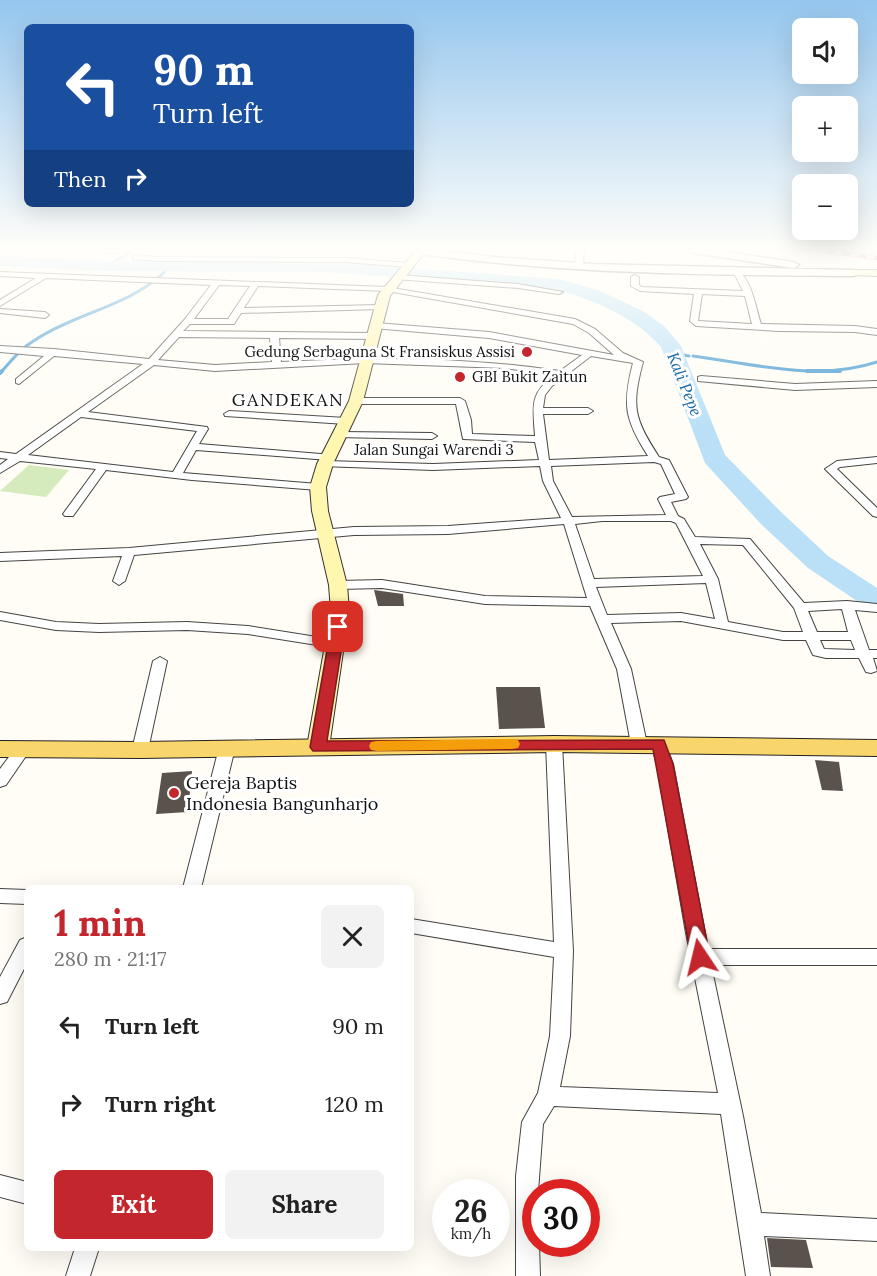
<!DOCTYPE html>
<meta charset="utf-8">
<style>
:root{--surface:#fff;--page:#f2f2f2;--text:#222;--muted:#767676;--accent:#c4262e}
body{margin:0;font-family:Lora,serif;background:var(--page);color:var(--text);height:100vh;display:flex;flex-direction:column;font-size:22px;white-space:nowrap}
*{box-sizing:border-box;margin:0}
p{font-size:20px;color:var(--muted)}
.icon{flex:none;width:33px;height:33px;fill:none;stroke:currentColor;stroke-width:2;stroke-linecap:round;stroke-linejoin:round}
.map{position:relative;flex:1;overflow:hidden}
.panel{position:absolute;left:24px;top:885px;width:390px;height:366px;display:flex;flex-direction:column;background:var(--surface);border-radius:9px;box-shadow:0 6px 24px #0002}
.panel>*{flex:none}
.guide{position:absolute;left:24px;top:24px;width:390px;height:183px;border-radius:9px;box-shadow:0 6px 24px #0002;background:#1a4fa0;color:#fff;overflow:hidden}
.buttons{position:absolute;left:792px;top:18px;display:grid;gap:12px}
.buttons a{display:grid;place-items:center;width:66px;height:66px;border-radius:9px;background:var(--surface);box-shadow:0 6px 24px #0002;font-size:30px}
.speed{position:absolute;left:432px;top:1179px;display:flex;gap:12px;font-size:30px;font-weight:700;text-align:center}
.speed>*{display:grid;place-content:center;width:78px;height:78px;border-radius:50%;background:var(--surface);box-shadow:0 6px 24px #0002;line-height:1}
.speed small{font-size:15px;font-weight:400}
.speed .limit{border:9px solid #d22;background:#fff;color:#111}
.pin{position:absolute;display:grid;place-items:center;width:51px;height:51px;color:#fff;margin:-26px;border-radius:12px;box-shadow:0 3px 9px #0006}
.me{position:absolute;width:66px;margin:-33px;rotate:350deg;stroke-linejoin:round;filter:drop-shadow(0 0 4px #0008)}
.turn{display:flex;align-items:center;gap:21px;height:126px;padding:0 30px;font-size:27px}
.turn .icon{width:78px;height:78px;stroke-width:2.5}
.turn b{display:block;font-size:42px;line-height:51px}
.then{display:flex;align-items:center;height:57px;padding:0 30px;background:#0003;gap:12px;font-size:22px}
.round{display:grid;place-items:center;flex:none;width:63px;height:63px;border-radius:9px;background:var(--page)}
.head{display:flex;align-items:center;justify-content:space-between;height:102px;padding:0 30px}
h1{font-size:36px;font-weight:700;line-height:45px;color:var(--accent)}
.primary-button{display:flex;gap:12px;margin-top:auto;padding:12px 30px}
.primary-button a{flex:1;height:69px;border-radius:9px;background:var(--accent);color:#fff;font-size:24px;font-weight:700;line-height:69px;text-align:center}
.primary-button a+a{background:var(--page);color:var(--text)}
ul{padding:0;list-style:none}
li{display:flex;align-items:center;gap:18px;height:78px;padding:0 30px}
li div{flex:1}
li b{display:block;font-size:22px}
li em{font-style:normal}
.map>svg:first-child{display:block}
.green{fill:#d5ebbd}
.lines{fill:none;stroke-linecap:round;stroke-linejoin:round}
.stream-far1{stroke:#3f96cf;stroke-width:3}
.stream{stroke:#3f96cf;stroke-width:4}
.river{fill:#b9e0f7;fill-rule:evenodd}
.building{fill:#5a524d}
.minor-casing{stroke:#444;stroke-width:2}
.tertiary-casing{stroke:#444;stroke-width:3}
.secondary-casing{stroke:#333;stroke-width:2}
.primary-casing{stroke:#222;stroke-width:2}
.minor{fill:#fff;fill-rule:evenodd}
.tertiary{fill:#fff;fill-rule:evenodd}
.secondary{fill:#fff6b0;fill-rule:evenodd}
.primary{fill:#f9d66b;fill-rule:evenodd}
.rail-casing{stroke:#c4262e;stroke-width:4.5}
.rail{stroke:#fff;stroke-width:3;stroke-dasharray:8;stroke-linecap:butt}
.route{fill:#c4262e;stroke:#7f191e;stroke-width:1.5}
.slow{fill:#f59e0b}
.poi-dot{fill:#c4262e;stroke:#fff;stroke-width:2}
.labels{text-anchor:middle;stroke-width:6;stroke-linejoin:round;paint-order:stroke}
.far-poi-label{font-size:15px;fill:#111;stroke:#fff;text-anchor:end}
.far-street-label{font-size:15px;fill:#111;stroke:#fff}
.far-water-label{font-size:16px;font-style:italic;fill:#1768a6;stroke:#fff}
.far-quarter-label{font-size:18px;letter-spacing:1.5px;fill:#111;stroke:#fff}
.poi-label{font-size:18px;fill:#111;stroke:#fff;text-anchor:start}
</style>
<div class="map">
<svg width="877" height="1276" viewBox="0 0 877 1276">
<rect width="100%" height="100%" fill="#fffdf5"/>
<path class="green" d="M29 465 69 470 46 497 0 491Z"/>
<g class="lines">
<path class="stream-far1" d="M107 266 134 250
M671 346 677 354 689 356
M693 356C753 364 818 382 877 362
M1 372C11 361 21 348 35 340 77 312 136 305 170 266"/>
<path class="stream" d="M807 371H840
M0 373 2 371"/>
<path class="river" d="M0 256 107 261 327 262 559 279 598 290 643 311 664 326 681 346 725 455 780 511 828 556 877 588V610L866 607 808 568 760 523 705 463 661 347C635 317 596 301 558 290L327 272 107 271 0 266Z"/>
</g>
<path class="building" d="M374 590 403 594 404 606H378Z
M496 687H540L545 728 499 729Z
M815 760 839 762 843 791 822 790Z
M192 771 188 812 156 814 162 773Z
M767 1238 806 1240 813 1268 771 1267Z"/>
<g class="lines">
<g class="minor-casing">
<path id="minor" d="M101 250H126C120 254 107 254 101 250Z
M576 250H584L583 266 579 268 575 266Z
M837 250H875L869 256Z
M136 255 157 257 345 258 409 263 413 265 409 267 345 262 157 261 133 259V255Z
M738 271C752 280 756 309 761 324L855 326 877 329V335L855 332 779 331 696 326 690 321 694 294 640 291 631 286V277L635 275 639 277V285L642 287 743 291 734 273ZM702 294 745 296 752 324 698 321Z
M0 272 387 287 575 319 595 329 623 353 643 362C631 407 634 418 659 457L669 460 688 497 686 499 671 502 678 516 684 519 695 537 750 539 804 603 847 601 877 604V612L855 610 869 650H877V658H873L877 671 871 673 866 672 859 658H826L813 655 806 640H783L681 621 611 623 631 669 647 744 644 748H634L631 744 617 669 590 606 485 604 382 588 338 589 332 585 338 581 382 580 485 596 587 598 564 524 448 534 354 535 134 555 125 581 119 585 113 581 122 556 0 561V553L129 548 354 527 448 526 561 518 543 481 540 466 433 470 321 466V462L325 461 433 464 539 460 535 442 463 439 456 404H356L351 401 356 398H460L465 401 471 420 472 434 535 436C533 407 529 394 554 375L504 368 365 363 215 371 154 365 88 412 207 427 208 429 199 444 333 455 334 457 329 460 196 450 183 473 318 484 324 487 318 490 192 480 106 470 73 516H65L63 514 96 469 20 461 0 473V465L8 459 0 458V452L16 454 143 364 54 356 19 384 16 383V379L44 356 0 352V346L54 349 149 359 185 319 211 285 46 278 0 306V300L36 278 0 276ZM219 285 250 286 228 319H194ZM258 286 387 291 573 324 589 333 614 355 489 332 376 323 372 326 373 328 489 338 582 355 560 371C468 357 375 357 281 362L279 338 372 339 376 336 372 333 183 331 190 324H234L241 313 380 309 384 307 380 305 244 308ZM179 337 270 338 272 362 215 365 158 360ZM591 356 633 363C622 405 625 420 648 456L549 460 543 414H588L593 411 588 408H543L545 395 552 386ZM81 417 197 431 173 472 28 455ZM654 462 661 464 675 494 660 497 658 499 666 515 572 517 553 481 551 466ZM602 521H671L676 523 703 576 594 579 575 524ZM700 544 743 545 794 608 803 632H783L728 622 718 579ZM706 583 715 619 681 613 607 615 596 587ZM842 609 848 632H817L808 611ZM820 640H851L855 650 824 649Z
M398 275 518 284 563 292 559 294 518 288 395 279 394 277Z
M0 309 45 312 49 315 45 318 0 313Z
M701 376 795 384 877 381V387L795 390 698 381V377Z
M229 411 346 418 351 421 346 424 225 416 224 414Z
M340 432 432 433 437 436 432 439 336 437 335 435Z
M877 457V463L840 467 837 469 877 508V517L873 516 825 469 837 461Z
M0 612 56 622 99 624 187 622 248 626 336 640 343 644 336 648 248 634 187 630 99 632 56 630 0 620Z
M160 657 167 661 148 750 145 754H135L132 750 153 661Z
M554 739 559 740 562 744 573 951 570 1036 560 1087 718 1093 686 933 657 764 651 744 654 740H664L673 764 708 949H877V965H711L743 1116 761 1213 877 1219V1241L764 1236 770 1276H746L721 1114 554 1106 543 1124 538 1192H536V1244H539L540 1276H516V1176L522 1122 538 1093 550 1036 554 957 411 933V919L554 942 546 744 549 740Z
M227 743 232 744 235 748 201 888H183L219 748 222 744Z
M22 745 27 746 30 750 6 785 0 787V769L17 746Z
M0 889 27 890V904L0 903Z
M27 937V963L7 1002 0 1004V977L20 940Z
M0 1175 27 1182V1204L0 1197Z
M75 1248H99L90 1276H66Z"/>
</g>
<g class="tertiary-casing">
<path id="tertiary" d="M434 250 494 257 592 264 854 270 859 273 854 276C710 275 564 274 421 254L417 251Z
M689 250H712L794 262 799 265 794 268 693 253Z"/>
</g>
<g class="secondary-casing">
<path id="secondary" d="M416 250 426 251 390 296 363 401 333 464 326 487 328 511 347 585 349 611 329 747 326 752 318 755 310 752 307 747 331 611 329 585 312 511 310 487 317 464 349 401 378 295Z
M854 270H877V276L850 275V271Z"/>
</g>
<g class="primary-casing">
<path id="primary" d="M554 736 877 740V756L554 752 140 758 0 757V741L140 742Z"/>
</g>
<use href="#minor" class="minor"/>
<use href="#tertiary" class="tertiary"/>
<use href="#secondary" class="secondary"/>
<use href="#primary" class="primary"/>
<g class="rail-casing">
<path id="rail" d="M819 250 877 258"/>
</g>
<use href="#rail" class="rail"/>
</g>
<linearGradient id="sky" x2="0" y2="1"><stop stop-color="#95c6ee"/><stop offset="0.58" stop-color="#fffefa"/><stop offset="1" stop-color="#fffefa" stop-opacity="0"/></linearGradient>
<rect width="877" height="429" fill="url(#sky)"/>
<path class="route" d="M338 623 345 627 327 741 664 740 673 764 710 957 707 962 700 965 694 962 691 957 653 749 313 751 310 747 331 627Z"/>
<path class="slow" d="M512 739 518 740 520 744 518 748 512 749 377 751 371 750 369 746 371 742 377 741Z"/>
<g class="poi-dot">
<circle cx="527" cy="352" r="6"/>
<circle cx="460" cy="377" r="6"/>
<circle cx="174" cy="793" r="6"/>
</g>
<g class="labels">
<g class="far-poi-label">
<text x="515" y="357">Gedung Serbaguna St Fransiskus Assisi</text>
<text x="472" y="382" text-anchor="start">GBI Bukit Zaitun</text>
</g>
<g class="far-street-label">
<text x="434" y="455">Jalan Sungai Warendi 3</text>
</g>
<g class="far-water-label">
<text transform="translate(685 384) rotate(68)" y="6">Kali Pepe</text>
</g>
<g class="far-quarter-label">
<text x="288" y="406">GANDEKAN</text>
</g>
<g class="poi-label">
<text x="186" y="789">Gereja Baptis<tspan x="186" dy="21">Indonesia Bangunharjo</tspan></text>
</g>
</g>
</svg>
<div class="buttons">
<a><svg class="icon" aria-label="sound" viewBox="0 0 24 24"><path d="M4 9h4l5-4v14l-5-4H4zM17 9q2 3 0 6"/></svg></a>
<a>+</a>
<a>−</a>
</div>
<div class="speed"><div>26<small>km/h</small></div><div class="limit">30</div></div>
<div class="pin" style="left:338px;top:627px;background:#d93025"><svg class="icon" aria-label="arrive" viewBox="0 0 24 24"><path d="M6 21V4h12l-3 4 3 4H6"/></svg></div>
<svg class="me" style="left:700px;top:957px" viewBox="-20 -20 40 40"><path d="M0-17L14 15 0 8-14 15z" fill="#c4262e" stroke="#fff" stroke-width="4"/></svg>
<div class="guide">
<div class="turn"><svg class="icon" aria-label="left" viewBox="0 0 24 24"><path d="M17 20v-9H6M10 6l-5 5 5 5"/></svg><div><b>90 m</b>Turn left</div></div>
<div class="then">Then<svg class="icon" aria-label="right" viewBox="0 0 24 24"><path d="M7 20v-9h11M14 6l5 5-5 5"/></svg></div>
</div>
<section class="panel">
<div class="head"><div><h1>1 min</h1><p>280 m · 21:17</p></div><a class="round"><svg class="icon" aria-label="close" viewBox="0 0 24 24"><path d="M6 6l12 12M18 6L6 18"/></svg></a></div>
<ul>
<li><svg class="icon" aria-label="left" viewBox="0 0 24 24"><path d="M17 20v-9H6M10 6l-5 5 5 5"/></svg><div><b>Turn left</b></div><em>90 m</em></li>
<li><svg class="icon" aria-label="right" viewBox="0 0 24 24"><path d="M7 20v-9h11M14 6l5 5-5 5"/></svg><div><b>Turn right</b></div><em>120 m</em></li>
</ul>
<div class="primary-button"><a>Exit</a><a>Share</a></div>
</section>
</div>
